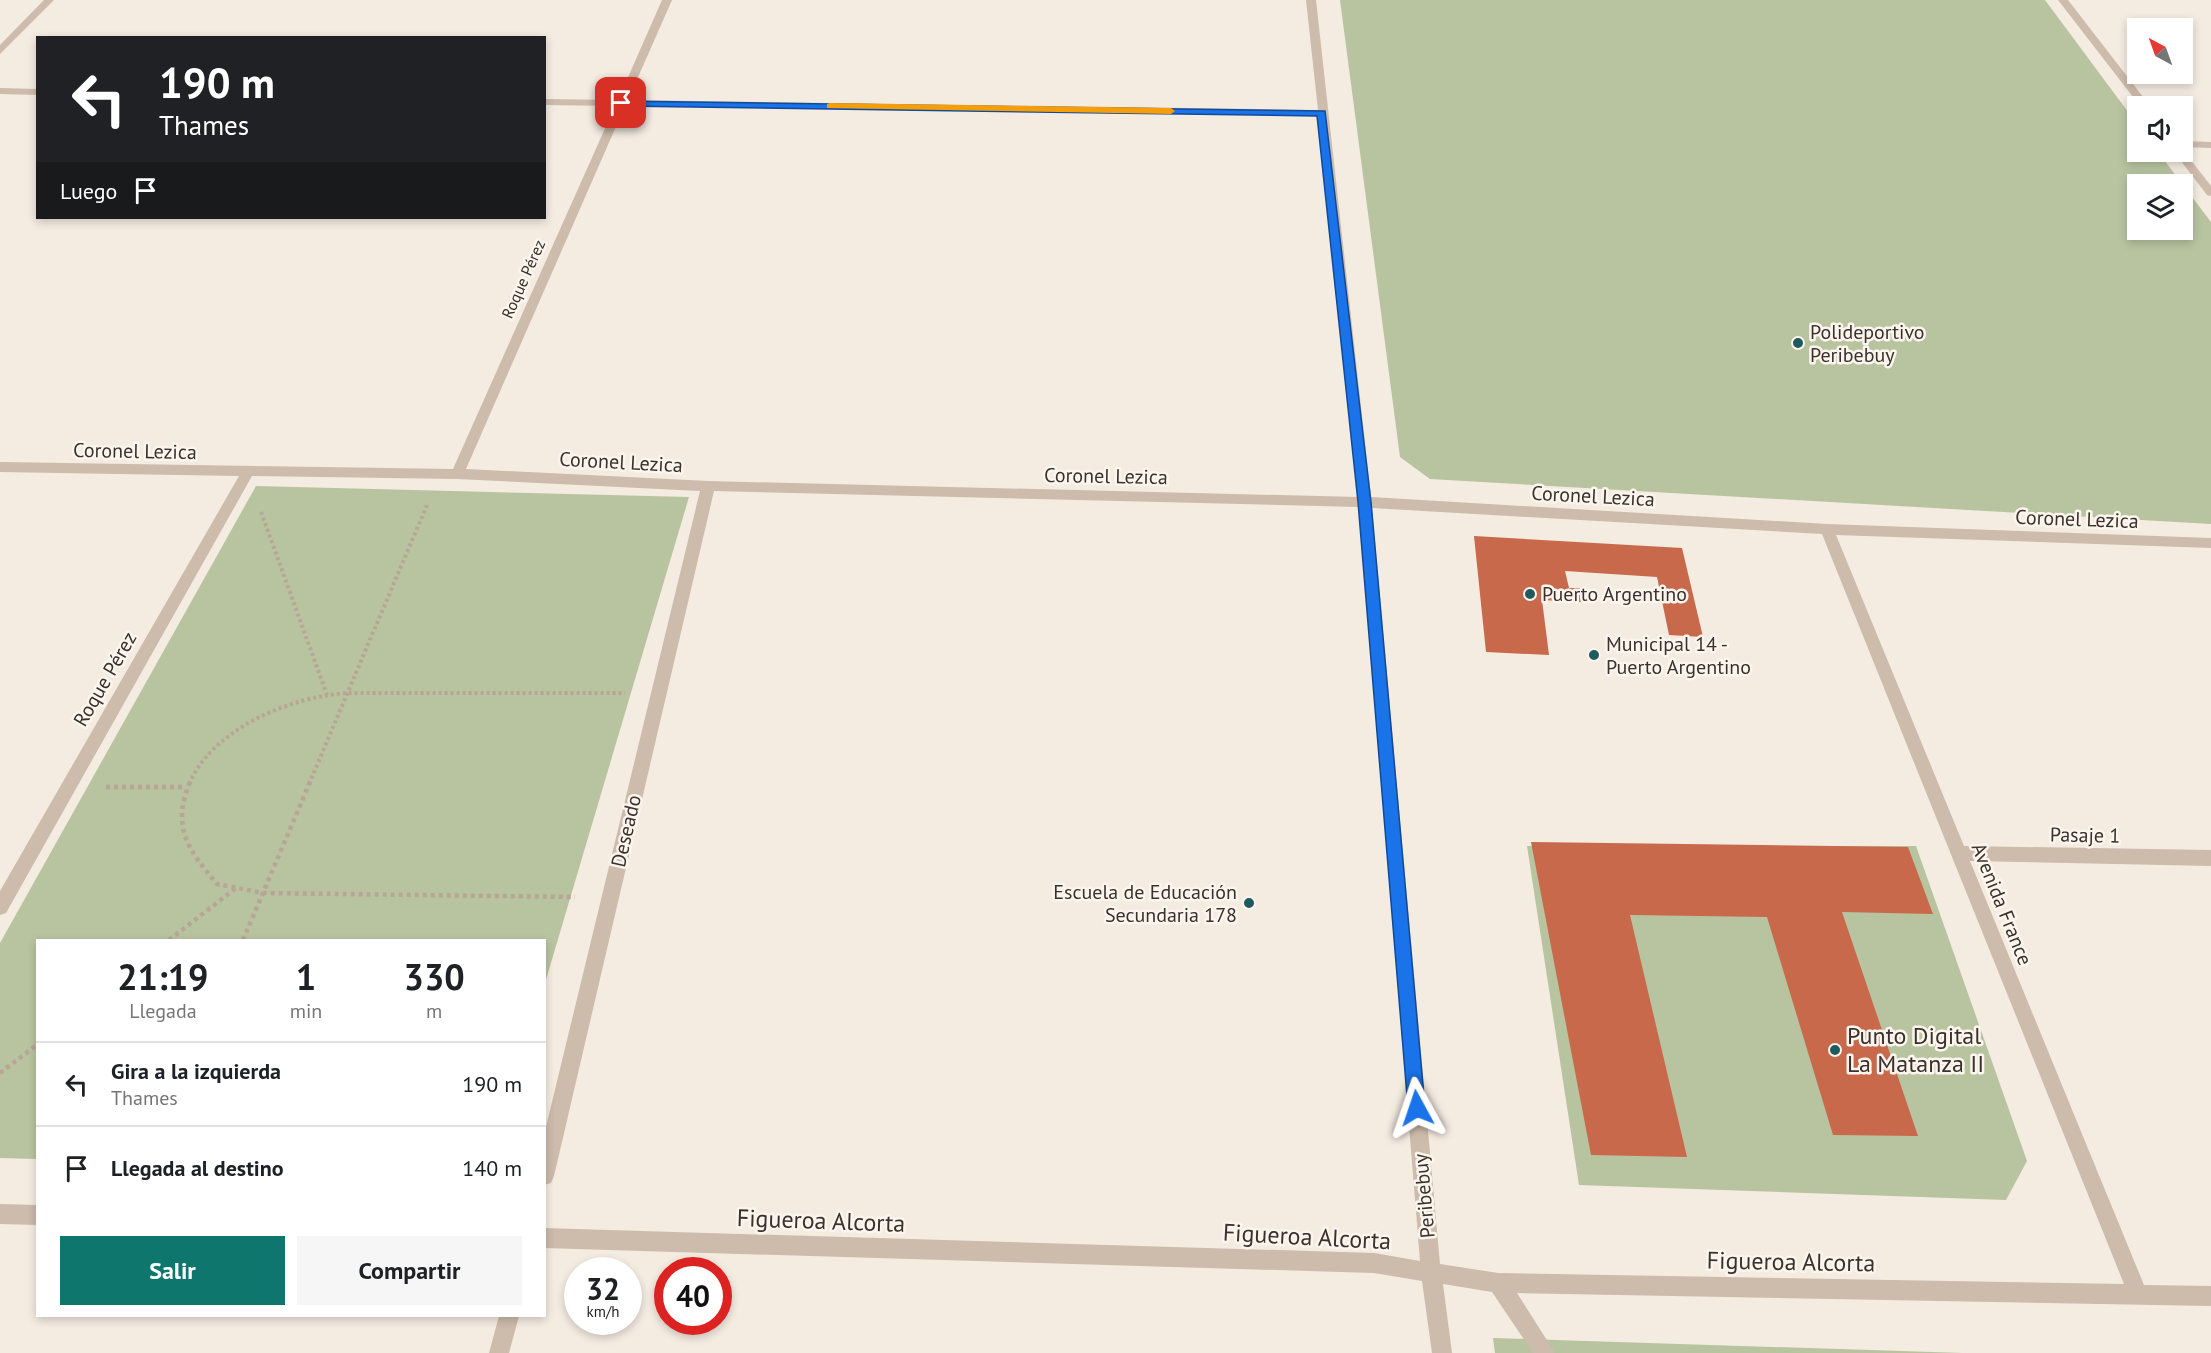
<!DOCTYPE html>
<html lang="es">
<meta charset="utf-8">
<style>
:root{--surface:#fff;--page:#f6f6f6;--text:#202124;--muted:#757577;--line:#e0e0e0;--accent:#0f766e}
body{margin:0;font-family:"PT Sans",sans-serif;background:var(--page);color:var(--text);height:100vh;display:flex;flex-direction:column;font-size:22px;white-space:nowrap}
*{box-sizing:border-box;margin:0}
p{font-size:20px;color:var(--muted)}
.icon{flex:none;width:33px;height:33px;fill:none;stroke:currentColor;stroke-width:2;stroke-linecap:round;stroke-linejoin:round}
.map{position:relative;flex:1;overflow:hidden}
.details{position:absolute;left:36px;top:939px;width:510px;height:378px;display:flex;flex-direction:column;background:var(--surface);border-radius:0px;box-shadow:0 3px 9px #0003}
.details>*{flex:none}
.hud{position:absolute;left:36px;top:36px;width:510px;height:183px;border-radius:0px;box-shadow:0 3px 9px #0003;background:#202124;color:#fff;overflow:hidden}
.needle{width:39px;rotate:319deg}
.fabs{position:absolute;left:2127px;top:18px;display:grid;gap:12px}
.fabs a{display:grid;place-items:center;width:66px;height:66px;border-radius:0px;background:var(--surface);box-shadow:0 3px 9px #0003;font-size:30px}
.speed{position:absolute;left:564px;top:1257px;display:flex;gap:12px;font-size:30px;font-weight:700;text-align:center}
.speed>*{display:grid;place-content:center;width:78px;height:78px;border-radius:50%;background:var(--surface);box-shadow:0 3px 9px #0003;line-height:1}
.speed small{font-size:15px;font-weight:400}
.speed .limit{border:9px solid #d22;background:#fff;color:#111}
.pin{position:absolute;display:grid;place-items:center;width:51px;height:51px;color:#fff;margin:-26px;border-radius:12px;box-shadow:0 3px 9px #0006}
.me{position:absolute;width:66px;margin:-33px;rotate:355deg;stroke-linejoin:round;filter:drop-shadow(0 0 4px #0008)}
.turn{display:flex;align-items:center;gap:21px;height:126px;padding:0 24px;font-size:27px}
.turn .icon{width:78px;height:78px;stroke-width:2.5}
.turn b{display:block;font-size:42px;line-height:51px}
.then{display:flex;align-items:center;height:57px;padding:0 24px;background:#0003;gap:12px;font-size:22px}
.eta{display:flex;justify-content:space-evenly;align-items:center;height:102px;text-align:center}
.eta b{font-size:36px;font-weight:600;line-height:42px}
.button{display:flex;gap:12px;margin-top:auto;padding:12px 24px}
.button a{flex:1;height:69px;border-radius:0px;background:var(--accent);color:#fff;font-size:24px;font-weight:600;line-height:69px;text-align:center}
.button a+a{background:var(--page);color:var(--text)}
ul{padding:0;list-style:none}
li{display:flex;align-items:center;gap:18px;height:84px;padding:0 24px;border-top:2px solid var(--line)}
li div{flex:1}
li b{display:block;font-size:22px}
li em{font-style:normal}
.map>svg:first-child{display:block}
.green{fill:#b8c4a0;fill-rule:evenodd}
.building{fill:#c8694b}
.lines{fill:none;stroke-linecap:round;stroke-linejoin:round}
.path-far1{stroke:#b9a596;stroke-width:4;stroke-dasharray:3 3;stroke-linecap:butt}
.path{stroke:#b9a596;stroke-width:4.5;stroke-dasharray:4 4;stroke-linecap:butt}
.minor{fill:#cdbbac;fill-rule:evenodd}
.route{fill:#1a73e8;stroke:#114b97;stroke-width:1.5}
.slow{fill:#f59e0b}
.poi-dot{fill:#1f5a5e;stroke:#fbf5ee;stroke-width:2}
.labels{text-anchor:middle;stroke-width:5;stroke-linejoin:round;paint-order:stroke}
.far-street-label{font-size:16px;fill:#3b302b;stroke:#fbf5ee}
.poi-label{font-size:20px;fill:#3b302b;stroke:#fbf5ee;text-anchor:start}
.street-label{font-size:20px;fill:#3b302b;stroke:#fbf5ee}
.near-poi-label{font-size:24px;fill:#3b302b;stroke:#fbf5ee;text-anchor:start}
.near-street-label{font-size:24px;fill:#3b302b;stroke:#fbf5ee}
</style>
<div class="map">
<svg width="2211" height="1353" viewBox="0 0 2211 1353">
<rect width="100%" height="100%" fill="#f4ebe1"/>
<path class="green" d="M1340 0H2045L2137 124 2138 152H2158L2211 222V524L1430 479 1400 457ZM2138 184H2182V230H2138Z
M256 486 689 497 545 983 544 940H38L37 1159 0 1158V943Z
M1527 846H1916L2027 1161 2006 1200 1579 1185Z
M1493 1338 1963 1353H1495Z"/>
<path class="building" d="M1474 536 1682 548 1703 637 1669 635 1657 577 1565 571 1569 588H1580L1582 602 1542 600 1549 655 1486 652Z
M1531 842 1908 847 1933 914 1842 912 1918 1136 1833 1135 1767 917 1630 915 1687 1157 1591 1155Z"/>
<g class="lines">
<path class="path-far1" d="M261 512 327 695
M189 784C213 728 292 696 348 693H625
M309 784 427 505"/>
<path class="path" d="M190 782C171 827 188 850 217 884L263 893 575 897
M106 787H186
M169 940 236 888
M243 940 310 782
M0 1073 38 1044"/>
<path class="minor" d="M44 0H54L0 54V45Z
M662 0H672L628 100 1318 110 1306 0H1316L1371 497 1827 524 2211 538V548L1836 535 1964 846 2211 850V866L1970 861 2144 1285 2211 1286V1306L1517 1293 1555 1353H1533L1492 1292 1443 1284 1452 1353H1432L1422 1281 1374 1273 544 1248V1228L1374 1253 1420 1261 1359 507 714 491 554 1176 551 1183 544 1185V1135L700 491 457 479 252 476 6 913 0 915V891L239 476 0 472V462L453 469 615 106 544 105V99L618 100ZM625 106 1318 116 1358 497 708 481 466 469ZM1372 508 1822 534 2124 1284 1498 1273 1440 1264Z
M2058 0H2068L2150 106H2140Z
M0 88 38 89V95L0 94Z
M2182 141 2211 142V148L2182 147Z
M2183 150 2211 186V196L2207 195 2174 152Z
M0 1204 38 1205V1225L0 1224Z
M499 1316H519L509 1353H489Z"/>
</g>
<path class="route" d="M617 101 1325 111 1371 502 1425 1108 1423 1114 1417 1117 1411 1114 1408 1108 1358 502 1317 116 621 106 617 105Z"/>
<path class="slow" d="M830 103 1171 108 1175 111 1171 114 827 108V104Z"/>
<g class="poi-dot">
<circle cx="1798" cy="343" r="6"/>
<circle cx="1530" cy="594" r="6"/>
<circle cx="1594" cy="655" r="6"/>
<circle cx="1249" cy="903" r="6"/>
<circle cx="1835" cy="1050" r="6"/>
</g>
<g class="labels">
<g class="far-street-label">
<text transform="translate(523 279) rotate(-66)" y="6">Roque Pérez</text>
</g>
<g class="poi-label">
<text x="1810" y="339">Polideportivo<tspan x="1810" dy="23">Peribebuy</tspan></text>
<text x="1542" y="601">Puerto Argentino</text>
<text x="1606" y="651">Municipal 14 -<tspan x="1606" dy="23">Puerto Argentino</tspan></text>
<text x="1237" y="899" text-anchor="end">Escuela de Educación<tspan x="1237" dy="23">Secundaria 178</tspan></text>
</g>
<g class="street-label">
<text transform="translate(135 451) rotate(1)" y="7">Coronel Lezica</text>
<text transform="translate(621 462) rotate(3)" y="7">Coronel Lezica</text>
<text transform="translate(1106 476) rotate(1)" y="7">Coronel Lezica</text>
<text transform="translate(1593 496) rotate(3)" y="7">Coronel Lezica</text>
<text transform="translate(2077 519) rotate(2)" y="7">Coronel Lezica</text>
<text transform="translate(105 679) rotate(-60)" y="7">Roque Pérez</text>
<text transform="translate(626 831) rotate(-77)" y="7">Deseado</text>
<text transform="translate(2085 835) rotate(1)" y="7">Pasaje 1</text>
<text transform="translate(2002 904) rotate(68)" y="7">Avenida France</text>
<text transform="translate(1424 1196) rotate(-95)" y="7">Peribebuy</text>
</g>
<g class="near-poi-label">
<text x="1847" y="1044">Punto Digital<tspan x="1847" dy="28">La Matanza II</tspan></text>
</g>
<g class="near-street-label">
<text transform="translate(821 1221) rotate(2)" y="8">Figueroa Alcorta</text>
<text transform="translate(1307 1237) rotate(3)" y="8">Figueroa Alcorta</text>
<text transform="translate(1791 1262) rotate(1)" y="8">Figueroa Alcorta</text>
</g>
</g>
</svg>
<div class="fabs">
<a><svg class="needle" viewBox="-14 -14 28 28"><path d="M0-13l5 13h-10z" fill="#e53935"/><path d="M0 13l5-13h-10z" fill="#757577"/></svg></a>
<a><svg class="icon" aria-label="sound" viewBox="0 0 24 24"><path d="M4 9h4l5-4v14l-5-4H4zM17 9q2 3 0 6"/></svg></a>
<a><svg class="icon" aria-label="layers" viewBox="0 0 24 24"><path d="M12 4l9 5-9 5-9-5zM3 14l9 5 9-5"/></svg></a>
</div>
<div class="speed"><div>32<small>km/h</small></div><div class="limit">40</div></div>
<div class="pin" style="left:621px;top:103px;background:#d93025"><svg class="icon" aria-label="arrive" viewBox="0 0 24 24"><path d="M6 21V4h12l-3 4 3 4H6"/></svg></div>
<svg class="me" style="left:1417px;top:1108px" viewBox="-20 -20 40 40"><path d="M0-17L14 15 0 8-14 15z" fill="#1a73e8" stroke="#fff" stroke-width="4"/></svg>
<div class="hud">
<div class="turn"><svg class="icon" aria-label="left" viewBox="0 0 24 24"><path d="M17 20v-9H6M10 6l-5 5 5 5"/></svg><div><b>190 m</b>Thames</div></div>
<div class="then">Luego<svg class="icon" aria-label="arrive" viewBox="0 0 24 24"><path d="M6 21V4h12l-3 4 3 4H6"/></svg></div>
</div>
<section class="details">
<div class="eta">
<div><b>21:19</b><p>Llegada</p></div>
<div><b>1</b><p>min</p></div>
<div><b>330</b><p>m</p></div>
</div>
<ul>
<li><svg class="icon" aria-label="left" viewBox="0 0 24 24"><path d="M17 20v-9H6M10 6l-5 5 5 5"/></svg><div><b>Gira a la izquierda</b><p>Thames</p></div><em>190 m</em></li>
<li><svg class="icon" aria-label="arrive" viewBox="0 0 24 24"><path d="M6 21V4h12l-3 4 3 4H6"/></svg><div><b>Llegada al destino</b></div><em>140 m</em></li>
</ul>
<div class="button"><a>Salir</a><a>Compartir</a></div>
</section>
</div>
